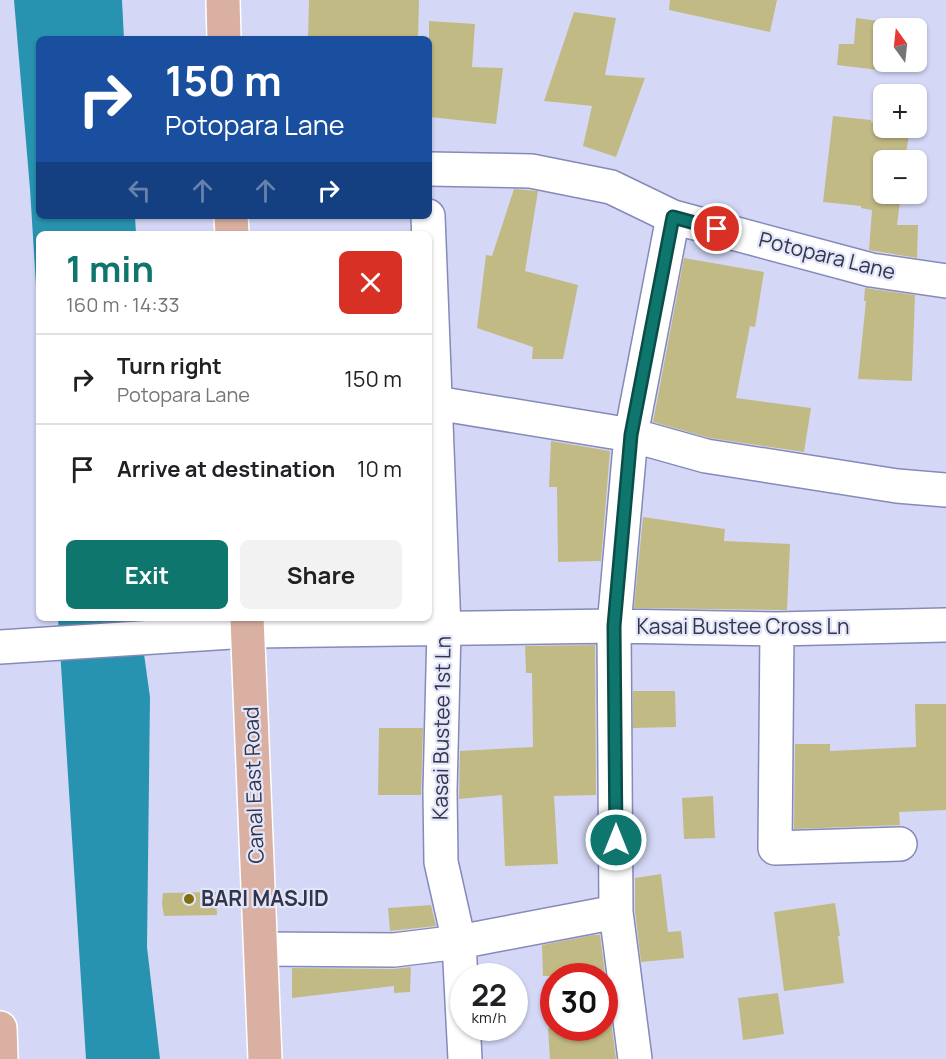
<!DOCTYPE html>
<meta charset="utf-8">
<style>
:root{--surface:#fff;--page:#f2f2f2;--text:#202124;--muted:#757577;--line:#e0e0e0;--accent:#0f766e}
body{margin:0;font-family:Manrope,sans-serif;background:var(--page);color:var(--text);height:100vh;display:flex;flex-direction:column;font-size:22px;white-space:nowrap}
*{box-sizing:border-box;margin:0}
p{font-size:20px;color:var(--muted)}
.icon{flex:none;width:33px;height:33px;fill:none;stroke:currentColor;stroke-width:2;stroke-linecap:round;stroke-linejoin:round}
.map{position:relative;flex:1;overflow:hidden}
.panel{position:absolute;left:36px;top:231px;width:396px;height:390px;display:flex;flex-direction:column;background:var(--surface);border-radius:9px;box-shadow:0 2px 4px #0004}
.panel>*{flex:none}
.hud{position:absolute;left:36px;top:36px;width:396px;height:183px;border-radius:9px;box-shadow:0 2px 4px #0004;background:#1a4fa0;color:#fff;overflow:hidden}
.needle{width:39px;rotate:345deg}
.fabs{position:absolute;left:873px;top:18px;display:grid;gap:12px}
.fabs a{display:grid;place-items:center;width:54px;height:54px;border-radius:9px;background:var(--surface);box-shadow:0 2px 4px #0004;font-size:30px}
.speed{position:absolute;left:450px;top:963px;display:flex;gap:12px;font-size:30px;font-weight:700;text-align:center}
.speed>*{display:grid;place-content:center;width:78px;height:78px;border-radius:50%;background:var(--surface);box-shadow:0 2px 4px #0004;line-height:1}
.speed small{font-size:15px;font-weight:400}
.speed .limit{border:9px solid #d22;background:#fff;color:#111}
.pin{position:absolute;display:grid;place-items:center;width:51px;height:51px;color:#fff;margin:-26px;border:3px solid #fff;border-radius:50%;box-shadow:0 2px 6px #0007}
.me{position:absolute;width:66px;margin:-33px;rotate:0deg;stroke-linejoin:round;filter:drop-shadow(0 0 4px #0008)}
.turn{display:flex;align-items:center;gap:21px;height:126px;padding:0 30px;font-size:27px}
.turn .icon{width:78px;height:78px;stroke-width:2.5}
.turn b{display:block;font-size:42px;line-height:51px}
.lanes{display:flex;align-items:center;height:57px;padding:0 30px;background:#0003;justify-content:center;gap:30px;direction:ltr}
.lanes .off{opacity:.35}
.round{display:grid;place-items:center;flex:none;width:63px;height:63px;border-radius:9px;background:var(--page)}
.summary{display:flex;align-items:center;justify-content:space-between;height:102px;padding:0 30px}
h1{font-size:36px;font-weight:700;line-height:45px;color:var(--accent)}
.cta{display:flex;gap:12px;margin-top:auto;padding:12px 30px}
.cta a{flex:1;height:69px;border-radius:9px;background:var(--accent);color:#fff;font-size:24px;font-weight:700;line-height:69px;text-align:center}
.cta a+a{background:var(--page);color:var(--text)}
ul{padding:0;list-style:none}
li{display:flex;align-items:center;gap:18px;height:90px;padding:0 30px;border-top:2px solid var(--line)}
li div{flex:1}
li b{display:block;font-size:22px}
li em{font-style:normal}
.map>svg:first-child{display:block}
.water{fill:#2893b0}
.building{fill:#c2ba85}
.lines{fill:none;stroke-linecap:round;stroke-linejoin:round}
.minor-casing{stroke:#858ab9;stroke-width:36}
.major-casing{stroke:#fff;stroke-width:36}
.minor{stroke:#fff;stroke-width:33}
.major{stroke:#d9b0a1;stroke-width:33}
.route-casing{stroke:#0a4d48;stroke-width:15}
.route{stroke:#0f766e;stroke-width:10}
.poi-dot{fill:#7d6f0e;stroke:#e3e6fa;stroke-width:2}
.labels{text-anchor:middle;stroke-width:4.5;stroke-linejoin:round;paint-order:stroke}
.street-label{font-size:21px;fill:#333549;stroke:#e3e6fa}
.poi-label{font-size:21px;font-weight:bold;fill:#333549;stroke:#e3e6fa;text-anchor:start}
</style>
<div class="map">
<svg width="946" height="1059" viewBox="0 0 946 1059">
<rect width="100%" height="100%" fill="#d4d8f6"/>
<path class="water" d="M14 0H122L124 39H39V216H135L136 234H39V333L30 189Z
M58 618H139L150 697 147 947 160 1059H86Z"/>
<path class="building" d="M309 0H419L418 39H308Z
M670 0H777L770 32 669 10Z
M574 12 616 18 605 75 645 78 616 157 583 146 592 106 544 101Z
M856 18 902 24 901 28H884V62H890L887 71 837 65 839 44H854Z
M429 21 475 24 472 67 503 68 496 124 429 117Z
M833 116 871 120V122L884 124V128H910L905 160H884V194H901L897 225H918L917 258 869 250 872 210 861 208V206L823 202Z
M514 189 538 191 525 271 578 285 563 359H532L533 347 477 328 486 255 492 256Z
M684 258 764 272 755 327 750 326 736 398 811 408 804 452 710 438 653 422Z
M865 288 915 295 912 381 858 379 866 301H864Z
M551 441 610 451 601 561 558 562 557 487H549Z
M643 517 725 529 724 541 790 544 787 610 634 608Z
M595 645 596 795 554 796 558 864 505 866 502 795 459 799 460 751 533 747 532 673H526L525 646Z
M633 691H675L676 727 633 728Z
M915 704H946V810L899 812 900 825 794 829 795 744H830V751L916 747Z
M379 728H423L421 795H378Z
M713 796 715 838 684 839 682 798Z
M661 874 668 932 681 931 684 958 641 962 635 911V878Z
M216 892 217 915 164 916 162 904 163 893Z
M835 903 840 936H838L844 983 784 991 774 912Z
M431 905 436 926 390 931 388 908Z
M593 935H600L616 1059H550L548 1028H604V976H543L542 945Z
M411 967 410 992 394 993V986L292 998V968L394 969Z
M778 993 784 1034 743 1040 738 998Z"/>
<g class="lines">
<g class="minor-casing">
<path id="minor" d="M429 169 531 171 611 187 673 217 871 270 946 281
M428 216 444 629 440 791 441 862 459 942 465 1059
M429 403H436L631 435 706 456 897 486 946 490
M777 629 775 848 900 844
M0 647 247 631 614 626 777 629 946 625
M261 949 394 950 459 942 616 912
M635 1059 616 912 614 626 631 435 673 217"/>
</g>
<g class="major-casing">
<path id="major" d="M223 0 224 39
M231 216 232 234
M247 618 265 1059
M0 1028 1 1059"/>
</g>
<use href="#minor" class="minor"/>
<use href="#major" class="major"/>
</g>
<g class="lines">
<g class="route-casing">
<path id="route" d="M616 840 614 626 631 435 673 217 717 229"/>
</g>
<use href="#route" class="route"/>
</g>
<circle class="poi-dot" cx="189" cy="899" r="6"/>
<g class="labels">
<g class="street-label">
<text transform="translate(827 256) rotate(14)" y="7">Potopara Lane</text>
<text x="743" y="634">Kasai Bustee Cross Ln</text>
<text transform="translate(442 728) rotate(-89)" y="7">Kasai Bustee 1st Ln</text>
<text transform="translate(254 785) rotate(-92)" y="7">Canal East Road</text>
</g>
<g class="poi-label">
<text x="201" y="906">BARI MASJID</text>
</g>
</g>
</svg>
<div class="fabs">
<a><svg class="needle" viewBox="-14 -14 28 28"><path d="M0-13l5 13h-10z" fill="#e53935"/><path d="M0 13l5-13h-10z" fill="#757577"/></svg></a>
<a>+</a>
<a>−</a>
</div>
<div class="speed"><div>22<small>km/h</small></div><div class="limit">30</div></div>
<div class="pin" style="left:717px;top:229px;background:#d93025"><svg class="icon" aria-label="arrive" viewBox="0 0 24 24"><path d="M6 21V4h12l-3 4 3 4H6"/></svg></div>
<svg class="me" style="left:616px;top:840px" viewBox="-20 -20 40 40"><circle r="17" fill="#0f766e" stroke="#fff" stroke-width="3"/><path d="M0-11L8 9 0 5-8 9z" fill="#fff"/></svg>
<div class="hud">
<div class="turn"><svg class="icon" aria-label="right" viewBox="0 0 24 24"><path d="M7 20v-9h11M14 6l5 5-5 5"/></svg><div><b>150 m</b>Potopara Lane</div></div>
<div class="lanes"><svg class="icon off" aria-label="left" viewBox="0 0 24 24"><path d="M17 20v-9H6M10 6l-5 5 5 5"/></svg><svg class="icon off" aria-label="ahead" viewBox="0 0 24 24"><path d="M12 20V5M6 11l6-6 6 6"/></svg><svg class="icon off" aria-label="ahead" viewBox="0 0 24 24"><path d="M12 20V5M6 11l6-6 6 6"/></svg><svg class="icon" aria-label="right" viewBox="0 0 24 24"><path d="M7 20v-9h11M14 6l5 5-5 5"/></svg></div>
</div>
<section class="panel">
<div class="summary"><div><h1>1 min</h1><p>160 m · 14:33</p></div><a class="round" style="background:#d93025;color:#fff"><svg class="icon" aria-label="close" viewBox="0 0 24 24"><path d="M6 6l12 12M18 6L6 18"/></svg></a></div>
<ul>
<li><svg class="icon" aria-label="right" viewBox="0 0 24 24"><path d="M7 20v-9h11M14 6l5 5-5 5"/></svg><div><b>Turn right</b><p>Potopara Lane</p></div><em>150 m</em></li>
<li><svg class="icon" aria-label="arrive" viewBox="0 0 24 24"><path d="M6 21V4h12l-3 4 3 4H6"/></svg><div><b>Arrive at destination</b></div><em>10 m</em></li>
</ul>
<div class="cta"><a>Exit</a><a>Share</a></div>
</section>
</div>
